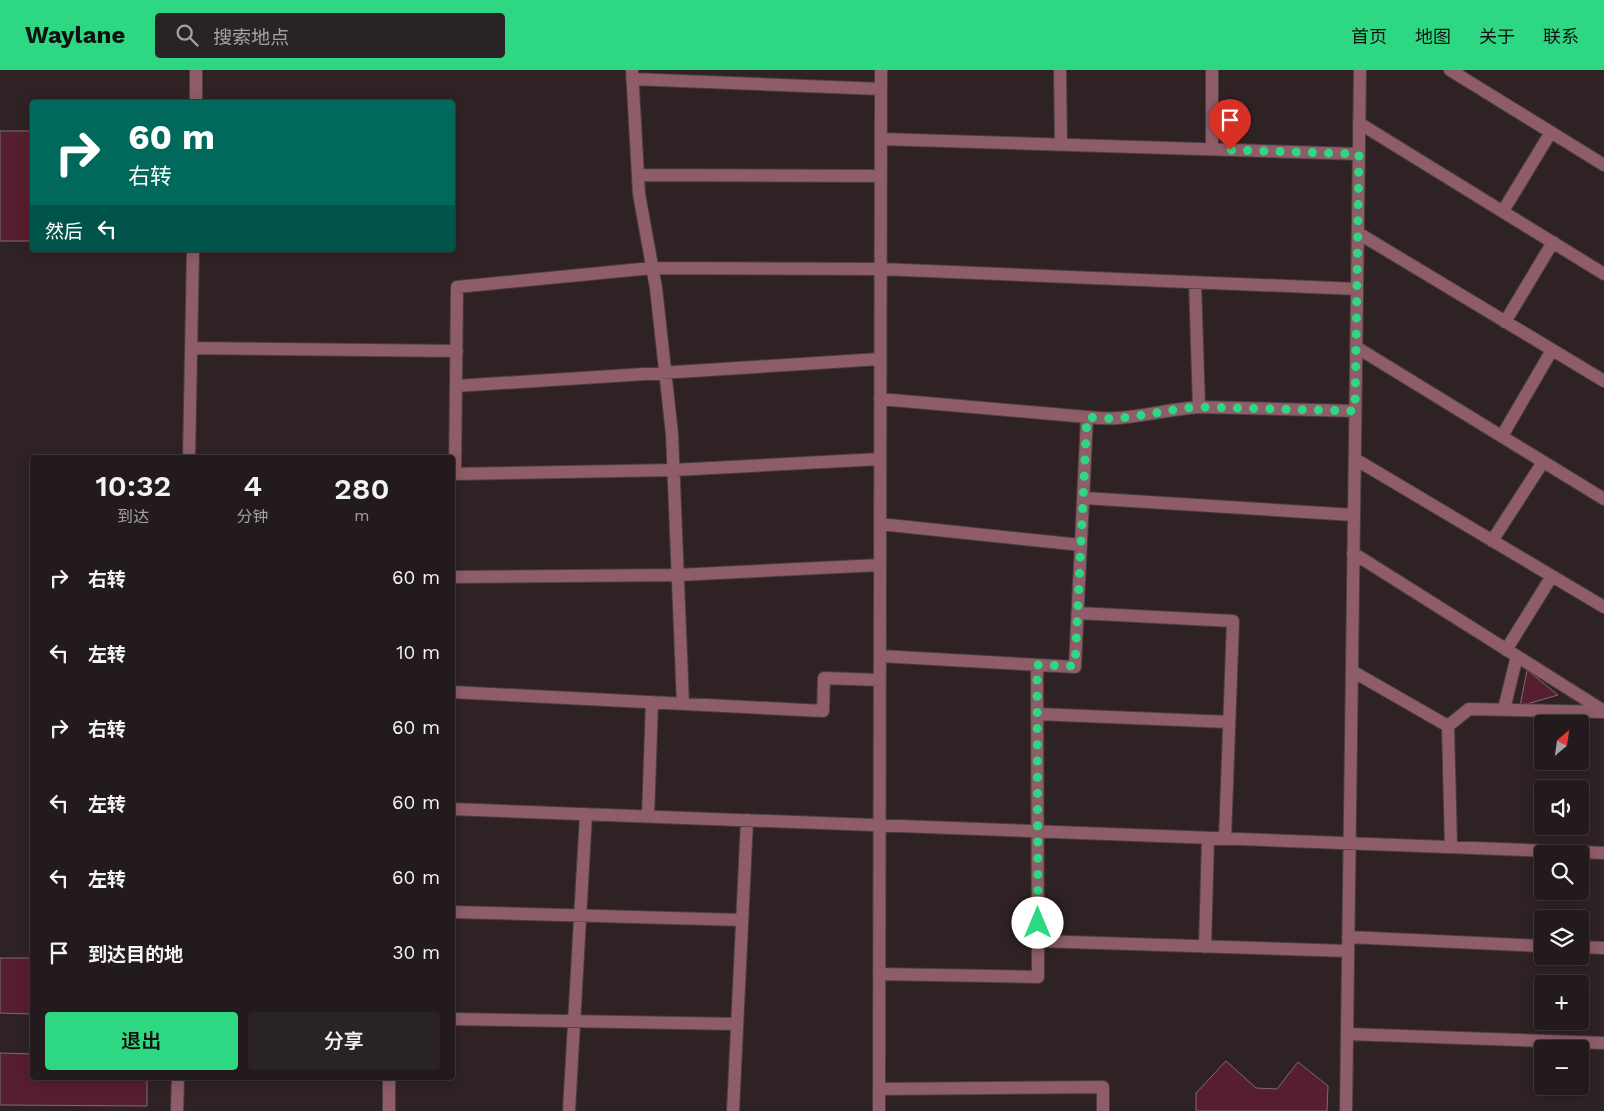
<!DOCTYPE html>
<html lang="zh">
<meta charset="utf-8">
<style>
:root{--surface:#221a1c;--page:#2a2325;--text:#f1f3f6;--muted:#a2a1a3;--line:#3f383b;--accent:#2ed883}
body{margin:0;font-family:"Work Sans","Noto Sans SC",sans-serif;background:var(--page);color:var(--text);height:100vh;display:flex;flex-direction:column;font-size:19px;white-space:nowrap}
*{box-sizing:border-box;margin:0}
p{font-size:16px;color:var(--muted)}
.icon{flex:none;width:28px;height:28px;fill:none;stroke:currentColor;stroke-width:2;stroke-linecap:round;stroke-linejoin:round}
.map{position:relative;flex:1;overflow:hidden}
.sheet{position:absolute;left:30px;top:385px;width:425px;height:625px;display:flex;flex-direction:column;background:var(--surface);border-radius:5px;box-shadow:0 2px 12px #0003,0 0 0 1px var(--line)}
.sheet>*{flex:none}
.hud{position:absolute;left:30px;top:30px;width:425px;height:152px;border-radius:5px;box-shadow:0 2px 12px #0003,0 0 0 1px var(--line);background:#00695c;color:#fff;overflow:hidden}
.needle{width:32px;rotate:29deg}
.fabs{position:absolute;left:1534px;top:645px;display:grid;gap:10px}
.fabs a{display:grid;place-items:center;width:55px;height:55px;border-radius:5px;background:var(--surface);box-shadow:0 2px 12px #0003,0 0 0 1px var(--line);font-size:25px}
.pin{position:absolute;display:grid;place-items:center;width:42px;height:42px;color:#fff;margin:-51px -21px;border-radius:50% 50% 50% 0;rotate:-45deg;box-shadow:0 0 5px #0007}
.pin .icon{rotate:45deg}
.me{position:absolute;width:55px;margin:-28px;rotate:0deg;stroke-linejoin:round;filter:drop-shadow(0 0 4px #0008)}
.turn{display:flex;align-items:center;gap:18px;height:105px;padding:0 15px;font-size:22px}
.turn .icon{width:65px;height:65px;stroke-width:2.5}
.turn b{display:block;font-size:35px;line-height:42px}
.then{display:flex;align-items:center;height:48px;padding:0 15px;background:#0003;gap:10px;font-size:19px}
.eta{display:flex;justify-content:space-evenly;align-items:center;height:85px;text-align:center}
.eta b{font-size:30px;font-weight:600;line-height:35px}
.primary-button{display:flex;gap:10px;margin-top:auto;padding:10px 15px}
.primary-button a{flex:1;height:58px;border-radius:5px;background:var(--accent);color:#111;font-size:20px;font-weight:600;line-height:58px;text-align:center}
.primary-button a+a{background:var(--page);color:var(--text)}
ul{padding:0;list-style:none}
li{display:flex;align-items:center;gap:15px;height:75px;padding:0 15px}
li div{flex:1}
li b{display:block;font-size:19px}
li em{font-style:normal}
header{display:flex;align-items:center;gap:30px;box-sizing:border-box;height:70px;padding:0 25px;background:var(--accent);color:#111}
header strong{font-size:24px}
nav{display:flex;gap:28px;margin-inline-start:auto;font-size:18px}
.search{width:350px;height:45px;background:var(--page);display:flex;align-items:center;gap:12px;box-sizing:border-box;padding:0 18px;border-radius:5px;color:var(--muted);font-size:19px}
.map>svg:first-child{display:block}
.building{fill:#571e2f;stroke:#7c6e70}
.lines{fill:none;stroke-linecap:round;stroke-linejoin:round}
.street-casing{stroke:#4a3e41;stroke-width:14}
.street{stroke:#8e5d67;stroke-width:12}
.route{stroke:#2ed883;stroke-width:9;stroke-dasharray:0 16.2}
</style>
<header>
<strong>Waylane</strong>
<div class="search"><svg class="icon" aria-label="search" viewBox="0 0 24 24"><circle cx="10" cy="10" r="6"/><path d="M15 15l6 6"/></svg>搜索地点</div>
<nav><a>首页</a><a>地图</a><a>关于</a><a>联系</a></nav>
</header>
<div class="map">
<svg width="1604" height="1041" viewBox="0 0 1604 1041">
<rect width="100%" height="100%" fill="#2e2225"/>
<path class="building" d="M0 61H32V171H0Z
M1527 600 1558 625 1520 636Z
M0 888H32V944L0 943Z
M0 983 32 984V1008H147V1036L0 1035Z
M1226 991 1256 1018 1277 1019 1298 992 1328 1016 1327 1041H1196V1023Z"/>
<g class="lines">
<g class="street-casing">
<path id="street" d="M632 0 639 124 656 218 672 364 683 634
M1060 0 1061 75
M1450 0 1604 95
M632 9 881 19
M196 32V0
M1359 53 1604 204
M881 69 1359 84
M1212 79V0
M638 105 881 106
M1503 141 1551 62
M1358 163 1604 311
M1195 212 1199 337
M1505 252 1553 172
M1356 277 1604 429
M191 278 457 281
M456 316 880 289
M880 329 1087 347C1097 348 1108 349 1118 348 1145 346 1171 339 1199 337L1355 341
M1502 366 1552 280
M189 388 193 180
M1355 389 1604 537
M452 404 674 400 880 389
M455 404 457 217 652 198 880 199 1357 219
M1084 428 1354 445
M880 454 1081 475
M1492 471 1543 392
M1353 483 1604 641
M452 507 678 505 880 495
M1078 543 1233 551 1225 768
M1506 580 1552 506
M880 586 1075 597 1087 347
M1352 601 1448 656 1451 777
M452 622 823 641 824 608 880 610
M1504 639 1517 586
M1037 644 1229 652
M1448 656 1469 639 1604 642
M452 739 1604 783
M648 746 652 632
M452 842 742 850
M1348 867 1542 876
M1038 871 1348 881
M1205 877 1208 768
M1580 877 1604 878
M879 904 1038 907 1037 595
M452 949 737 954
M1347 964 1604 973
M389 1008V1041
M879 1019 1103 1017V1041
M177 1041 178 1008
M569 1041 586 744
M733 1041 747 750
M879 1041 881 0
M1346 1041 1360 0"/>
</g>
<use href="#street" class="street"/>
</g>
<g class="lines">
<path class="route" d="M1038 853 1037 595 1075 596 1087 347C1097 348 1108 349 1118 348 1145 346 1171 339 1199 337L1355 341 1359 84 1230 80"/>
</g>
</svg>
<div class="fabs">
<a><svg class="needle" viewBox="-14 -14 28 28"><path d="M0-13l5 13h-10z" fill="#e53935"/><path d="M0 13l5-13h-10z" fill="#a2a1a3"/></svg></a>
<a><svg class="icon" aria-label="sound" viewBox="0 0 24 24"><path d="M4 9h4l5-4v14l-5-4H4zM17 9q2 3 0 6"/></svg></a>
<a><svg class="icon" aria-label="search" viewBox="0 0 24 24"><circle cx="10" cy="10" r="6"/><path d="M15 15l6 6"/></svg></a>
<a><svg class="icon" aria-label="layers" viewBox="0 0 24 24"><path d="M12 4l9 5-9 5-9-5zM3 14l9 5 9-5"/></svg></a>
<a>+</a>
<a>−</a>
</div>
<div class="pin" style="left:1230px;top:80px;background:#d93025"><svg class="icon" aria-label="arrive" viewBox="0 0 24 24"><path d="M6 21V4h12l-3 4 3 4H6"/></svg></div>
<svg class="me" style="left:1038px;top:853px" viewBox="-20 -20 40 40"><circle r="19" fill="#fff"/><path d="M0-13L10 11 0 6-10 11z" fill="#2ed883"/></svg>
<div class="hud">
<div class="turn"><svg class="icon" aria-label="right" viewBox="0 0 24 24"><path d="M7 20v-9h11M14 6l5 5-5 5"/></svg><div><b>60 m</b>右转</div></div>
<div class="then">然后<svg class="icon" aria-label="left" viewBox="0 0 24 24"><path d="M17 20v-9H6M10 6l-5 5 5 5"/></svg></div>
</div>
<section class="sheet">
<div class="eta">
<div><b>10:32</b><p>到达</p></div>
<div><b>4</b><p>分钟</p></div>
<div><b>280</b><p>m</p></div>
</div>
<ul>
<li><svg class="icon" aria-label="right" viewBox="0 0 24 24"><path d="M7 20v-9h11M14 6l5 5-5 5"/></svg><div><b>右转</b></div><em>60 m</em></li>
<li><svg class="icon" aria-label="left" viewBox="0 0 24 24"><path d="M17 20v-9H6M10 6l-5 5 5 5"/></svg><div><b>左转</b></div><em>10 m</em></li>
<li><svg class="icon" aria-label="right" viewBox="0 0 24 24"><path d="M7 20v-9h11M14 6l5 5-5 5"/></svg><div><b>右转</b></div><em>60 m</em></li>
<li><svg class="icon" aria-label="left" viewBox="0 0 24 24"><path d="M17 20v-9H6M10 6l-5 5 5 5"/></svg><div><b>左转</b></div><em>60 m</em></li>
<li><svg class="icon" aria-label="left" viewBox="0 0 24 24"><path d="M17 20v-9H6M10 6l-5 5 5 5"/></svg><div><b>左转</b></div><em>60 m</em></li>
<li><svg class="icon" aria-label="arrive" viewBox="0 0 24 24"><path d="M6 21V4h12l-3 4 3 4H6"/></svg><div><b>到达目的地</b></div><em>30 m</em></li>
</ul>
<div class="primary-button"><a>退出</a><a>分享</a></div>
</section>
</div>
